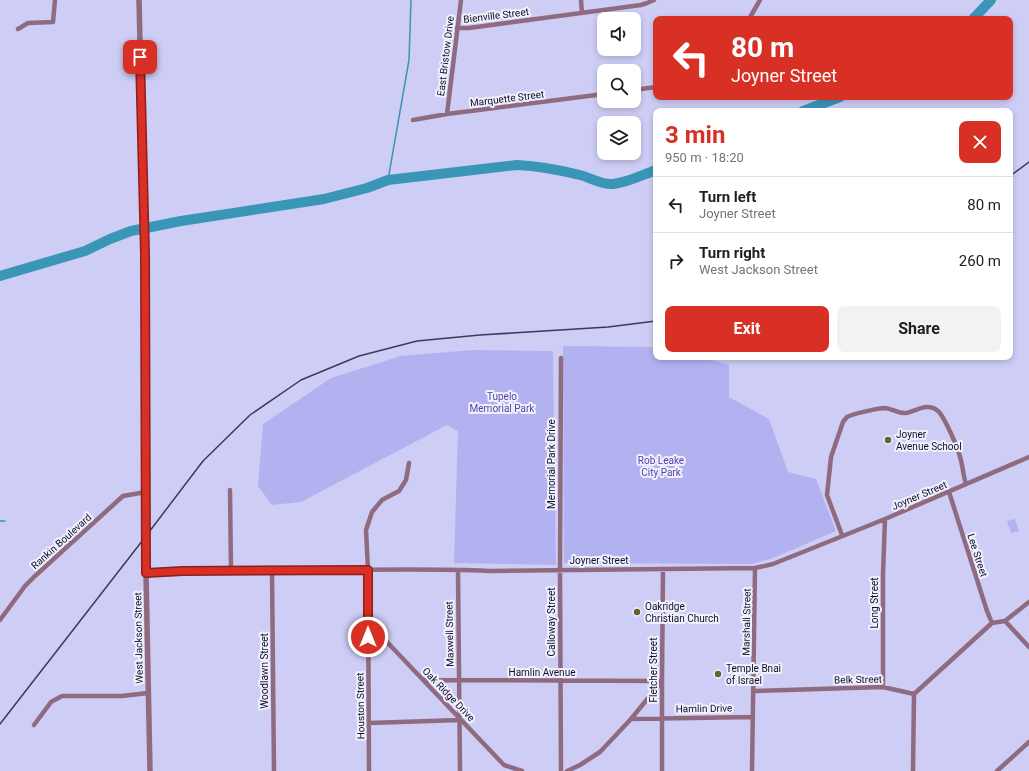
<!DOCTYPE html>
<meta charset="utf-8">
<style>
:root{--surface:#fff;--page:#f2f2f2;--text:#202124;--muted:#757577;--line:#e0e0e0;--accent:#d93025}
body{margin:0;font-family:Roboto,sans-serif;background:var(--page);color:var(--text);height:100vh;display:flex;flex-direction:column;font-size:15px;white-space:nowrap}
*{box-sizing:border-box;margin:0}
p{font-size:13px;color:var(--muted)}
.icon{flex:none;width:22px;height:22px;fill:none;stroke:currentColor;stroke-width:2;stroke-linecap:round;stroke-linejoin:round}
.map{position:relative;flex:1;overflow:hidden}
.panel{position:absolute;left:653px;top:108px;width:360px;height:252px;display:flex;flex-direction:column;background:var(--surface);border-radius:8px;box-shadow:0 2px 6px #0003}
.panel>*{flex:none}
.guide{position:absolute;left:653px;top:16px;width:360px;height:84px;border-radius:8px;box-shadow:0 2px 6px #0003;background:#d93025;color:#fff;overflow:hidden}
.fabs{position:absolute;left:597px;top:12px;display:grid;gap:8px}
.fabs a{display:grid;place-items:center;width:44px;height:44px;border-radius:8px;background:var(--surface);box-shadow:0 2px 6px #0003;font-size:20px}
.pin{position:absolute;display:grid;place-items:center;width:34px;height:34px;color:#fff;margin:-17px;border-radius:8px;box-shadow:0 2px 6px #0006}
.me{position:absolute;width:44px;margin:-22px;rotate:0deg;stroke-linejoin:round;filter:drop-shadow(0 0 3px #0008)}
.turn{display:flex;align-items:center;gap:14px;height:84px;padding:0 12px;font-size:18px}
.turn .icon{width:52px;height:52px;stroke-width:2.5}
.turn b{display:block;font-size:28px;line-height:34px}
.round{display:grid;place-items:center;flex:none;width:42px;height:42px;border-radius:8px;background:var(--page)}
.headline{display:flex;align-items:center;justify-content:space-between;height:68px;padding:0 12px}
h1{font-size:24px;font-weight:700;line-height:30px;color:var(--accent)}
.primary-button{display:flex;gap:8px;margin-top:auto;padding:8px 12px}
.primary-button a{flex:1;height:46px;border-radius:8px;background:var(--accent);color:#fff;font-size:16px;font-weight:700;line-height:46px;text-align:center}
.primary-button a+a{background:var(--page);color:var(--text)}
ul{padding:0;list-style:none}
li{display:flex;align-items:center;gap:12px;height:56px;padding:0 12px;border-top:1px solid var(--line)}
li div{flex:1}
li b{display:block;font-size:15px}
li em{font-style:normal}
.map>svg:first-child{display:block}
.green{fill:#b3b2f1}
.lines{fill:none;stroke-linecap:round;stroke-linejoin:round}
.stream{stroke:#3a96b6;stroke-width:1.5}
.river{stroke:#3a96b6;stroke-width:10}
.minor{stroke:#906b7f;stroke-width:4.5}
.tertiary{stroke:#906b7f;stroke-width:5.5}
.rail{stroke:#3c3a55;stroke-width:1.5}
.route-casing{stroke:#8d1f18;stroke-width:10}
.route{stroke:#d93025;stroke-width:7}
.poi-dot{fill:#66632f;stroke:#f1f1ff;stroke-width:1.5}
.labels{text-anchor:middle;stroke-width:4;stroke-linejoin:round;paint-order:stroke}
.street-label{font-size:10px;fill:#100e25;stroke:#f1f1ff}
.park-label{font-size:10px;fill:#5144a6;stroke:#f1f1ff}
.poi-label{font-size:10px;fill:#100e25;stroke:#f1f1ff;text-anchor:start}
</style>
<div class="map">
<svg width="1029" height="771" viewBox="0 0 1029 771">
<rect width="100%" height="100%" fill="#cdcdf6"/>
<path class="green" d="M563 346 656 347V357H700L729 365V397L769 419 788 472 816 479 836 531 773 558 752 564 564 563Z
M473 350 553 351 556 565 454 563 458 431 447 425 301 502 272 505 258 486 263 424 331 378 401 356Z
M1015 519 1019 531 1011 533 1007 521Z"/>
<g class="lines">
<path class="stream" d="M388 180 409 60 411 0
M0 521H5"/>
<path class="river" d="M973 19 991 0
M803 111 840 97
M0 276 85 251 110 239 131 231 181 221 324 199 367 188 388 180 517 165C538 166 560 170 580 175 591 178 602 185 613 184 627 183 642 175 656 170"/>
<path class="minor" d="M581 0 582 13
M749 19 760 0
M457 28H469L641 5 647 3 654 0
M18 29 28 23 53 22 55 0
M634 90 656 87
M447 114 461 0
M413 120 447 114 604 94
M561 358 560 570 561 771
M230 490 231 571
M949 492 987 611 992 623
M842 535 827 495 831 457 843 422C843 422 847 417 847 417 852 414 879 408 885 408 893 409 899 414 906 413 917 411 927 402 938 411 944 416 958 448 960 457 963 466 963 475 966 484
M458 570 460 771
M272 571 274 771
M146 573C194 571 241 571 289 571 355 570 422 568 489 571L755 568 773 564 885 519 1029 457
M0 620 25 586 35 576 123 496 146 492
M1005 621 1029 647
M368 622 504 765 522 771
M423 680 662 681
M883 687V574L885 519
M754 691 883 687 914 694 992 623 1005 621 1029 602
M631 719 753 717
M369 723 460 720
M34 725 51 702 62 696H122L148 693
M369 771 368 570 366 530 372 512 382 500 399 491 406 480 409 463
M567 771 580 765 600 752 631 719 662 681
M662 771V681L663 569
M752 771 755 568
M913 771 914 694
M997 771 1029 742"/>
<path class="tertiary" d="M139 0 145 254 146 573 150 771"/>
<path class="rail" d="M1010 176 1029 162
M0 724 146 536 203 461 250 415 301 380 359 356 417 341 480 335 608 327 656 321"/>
</g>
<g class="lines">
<g class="route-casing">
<path id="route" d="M140 57 145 254 146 573 183 571 368 570V637"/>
</g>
<use href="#route" class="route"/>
</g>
<g class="poi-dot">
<circle cx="888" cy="440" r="4"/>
<circle cx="637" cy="612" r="4"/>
<circle cx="718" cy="674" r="4"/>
</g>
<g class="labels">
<g class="street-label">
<text transform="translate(496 15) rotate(-7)" y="4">Bienville Street</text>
<text transform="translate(445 56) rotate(-83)" y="4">East Bristow Drive</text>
<text transform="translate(507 98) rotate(-7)" y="4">Marquette Street</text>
<text transform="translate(551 464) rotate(-90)" y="4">Memorial Park Drive</text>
<text transform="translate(919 495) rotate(-23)" y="4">Joyner Street</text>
<text transform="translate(61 541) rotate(-42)" y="4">Rankin Boulevard</text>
<text transform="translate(978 555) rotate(72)" y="4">Lee Street</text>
<text x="599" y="564">Joyner Street</text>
<text transform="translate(874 603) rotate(-90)" y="4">Long Street</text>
<text transform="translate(551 622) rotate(-90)" y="4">Calloway Street</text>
<text transform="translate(746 622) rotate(-89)" y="4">Marshall Street</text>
<text transform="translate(449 634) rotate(-91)" y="4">Maxwell Street</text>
<text transform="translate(138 638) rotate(-91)" y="4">West Jackson Street</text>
<text transform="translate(653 670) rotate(-90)" y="4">Fletcher Street</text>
<text transform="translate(264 671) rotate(-90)" y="4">Woodlawn Street</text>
<text x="542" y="676">Hamlin Avenue</text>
<text transform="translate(858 679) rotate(-1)" y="4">Belk Street</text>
<text transform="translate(449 694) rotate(46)" y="4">Oak Ridge Drive</text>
<text transform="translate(360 706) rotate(-91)" y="4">Houston Street</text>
<text transform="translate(704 708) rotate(-1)" y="4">Hamlin Drive</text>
</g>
<g class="park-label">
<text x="502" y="400">Tupelo<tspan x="502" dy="12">Memorial Park</tspan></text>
<text x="661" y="464">Rob Leake<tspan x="661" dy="12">City Park</tspan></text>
</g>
<g class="poi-label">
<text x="896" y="438">Joyner<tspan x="896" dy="12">Avenue School</tspan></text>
<text x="645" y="610">Oakridge<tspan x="645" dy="12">Christian Church</tspan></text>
<text x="726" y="672">Temple Bnai<tspan x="726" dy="12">of Israel</tspan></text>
</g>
</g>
</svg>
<div class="fabs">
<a><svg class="icon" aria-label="sound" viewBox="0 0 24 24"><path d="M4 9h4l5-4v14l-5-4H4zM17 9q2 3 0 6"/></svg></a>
<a><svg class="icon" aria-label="search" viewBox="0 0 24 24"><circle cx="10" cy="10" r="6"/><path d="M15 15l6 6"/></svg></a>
<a><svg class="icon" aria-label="layers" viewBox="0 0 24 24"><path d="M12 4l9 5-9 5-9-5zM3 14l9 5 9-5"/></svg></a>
</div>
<div class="pin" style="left:140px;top:57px;background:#d93025"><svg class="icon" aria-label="arrive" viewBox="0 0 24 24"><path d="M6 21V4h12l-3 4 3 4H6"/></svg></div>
<svg class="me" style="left:368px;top:637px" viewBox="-20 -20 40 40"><circle r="17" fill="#d93025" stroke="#fff" stroke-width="3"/><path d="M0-11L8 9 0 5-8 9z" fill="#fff"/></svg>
<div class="guide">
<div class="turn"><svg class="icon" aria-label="left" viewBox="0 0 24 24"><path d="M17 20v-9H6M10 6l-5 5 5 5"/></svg><div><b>80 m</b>Joyner Street</div></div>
</div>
<section class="panel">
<div class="headline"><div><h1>3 min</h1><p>950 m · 18:20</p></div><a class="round" style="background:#d93025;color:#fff"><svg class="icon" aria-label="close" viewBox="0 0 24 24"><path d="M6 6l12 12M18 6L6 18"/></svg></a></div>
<ul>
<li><svg class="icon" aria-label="left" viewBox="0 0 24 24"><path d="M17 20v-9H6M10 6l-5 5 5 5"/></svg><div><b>Turn left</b><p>Joyner Street</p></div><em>80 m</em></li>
<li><svg class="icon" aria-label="right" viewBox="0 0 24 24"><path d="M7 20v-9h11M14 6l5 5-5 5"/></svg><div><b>Turn right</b><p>West Jackson Street</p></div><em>260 m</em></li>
</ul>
<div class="primary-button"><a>Exit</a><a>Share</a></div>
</section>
</div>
